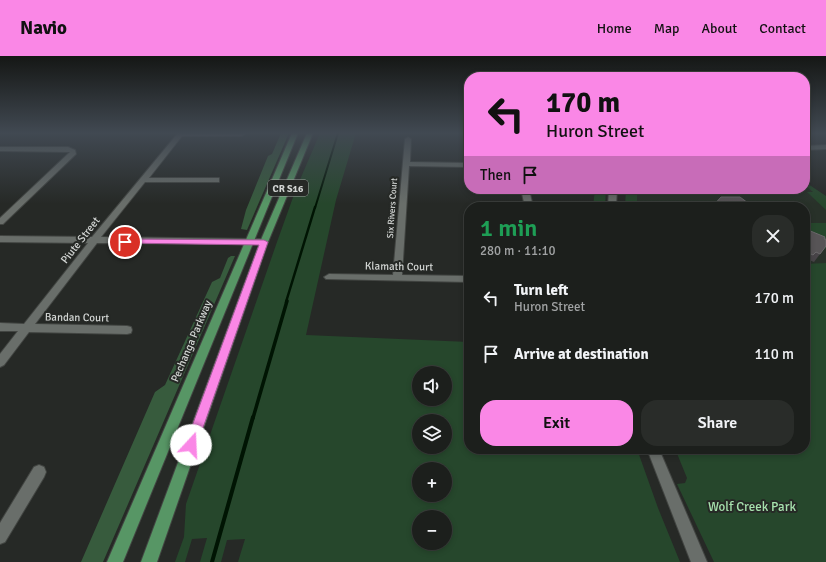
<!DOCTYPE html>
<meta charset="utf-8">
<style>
:root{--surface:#1c1f1c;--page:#292c29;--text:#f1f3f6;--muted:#a0a2a3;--line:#3a3d3b;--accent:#fa87e6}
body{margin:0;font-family:Signika,sans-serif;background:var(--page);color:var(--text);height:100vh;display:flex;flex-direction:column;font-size:15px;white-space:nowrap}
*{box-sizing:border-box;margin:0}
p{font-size:13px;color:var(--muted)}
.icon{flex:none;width:22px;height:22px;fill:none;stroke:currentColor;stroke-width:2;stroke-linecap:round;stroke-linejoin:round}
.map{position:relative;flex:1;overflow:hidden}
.drawer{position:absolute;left:464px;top:146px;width:346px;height:252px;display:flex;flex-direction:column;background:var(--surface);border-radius:16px;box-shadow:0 2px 6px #0003,0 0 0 1px var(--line)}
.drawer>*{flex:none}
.hud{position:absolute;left:464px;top:16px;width:346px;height:122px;border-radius:16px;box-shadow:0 2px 6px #0003,0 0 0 1px var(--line);background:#fa87e6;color:#111;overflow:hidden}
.controls{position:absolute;left:412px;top:310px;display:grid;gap:8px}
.controls a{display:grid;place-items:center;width:40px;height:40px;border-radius:50%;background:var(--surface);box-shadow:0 2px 6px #0003,0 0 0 1px var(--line);font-size:20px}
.pin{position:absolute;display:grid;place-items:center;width:34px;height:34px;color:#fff;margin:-17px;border:2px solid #fff;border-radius:50%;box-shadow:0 1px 4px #0007}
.me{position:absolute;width:44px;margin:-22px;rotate:20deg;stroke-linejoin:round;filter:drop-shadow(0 0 3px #0008)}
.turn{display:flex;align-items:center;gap:14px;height:84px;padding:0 16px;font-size:18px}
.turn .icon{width:52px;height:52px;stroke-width:2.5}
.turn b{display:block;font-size:28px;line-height:34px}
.then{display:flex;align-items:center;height:38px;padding:0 16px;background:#0003;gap:8px;font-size:15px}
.round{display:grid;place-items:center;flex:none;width:42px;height:42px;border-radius:16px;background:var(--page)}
.summary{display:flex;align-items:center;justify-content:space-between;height:68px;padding:0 16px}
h1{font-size:24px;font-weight:600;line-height:30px;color:#1e9e55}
.button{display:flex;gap:8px;margin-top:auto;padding:8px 16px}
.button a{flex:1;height:46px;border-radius:16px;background:var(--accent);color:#111;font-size:16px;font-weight:600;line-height:46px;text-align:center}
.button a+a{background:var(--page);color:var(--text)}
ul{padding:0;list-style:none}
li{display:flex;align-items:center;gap:12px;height:56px;padding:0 16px}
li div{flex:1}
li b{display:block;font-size:15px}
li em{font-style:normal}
header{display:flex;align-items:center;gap:24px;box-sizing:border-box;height:56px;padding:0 20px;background:var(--accent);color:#111}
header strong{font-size:19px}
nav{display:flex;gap:22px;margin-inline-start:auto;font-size:14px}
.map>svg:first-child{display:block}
.built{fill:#283129}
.green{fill:#26472c;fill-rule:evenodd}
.forest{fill:#375b3d}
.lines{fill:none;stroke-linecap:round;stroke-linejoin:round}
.stream-far3{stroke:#001403;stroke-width:2}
.stream-far2{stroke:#001403;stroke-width:2.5}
.stream-far1{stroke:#001403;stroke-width:3.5}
.stream{stroke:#001403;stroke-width:4}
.minor-casing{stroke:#424542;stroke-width:2}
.major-casing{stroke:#424542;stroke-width:2}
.minor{fill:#696e6a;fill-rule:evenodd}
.major{fill:#579665;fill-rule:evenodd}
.wall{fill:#484448}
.building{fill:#575456;stroke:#6a686a}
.route{fill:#fa87e6;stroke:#a25896}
.labels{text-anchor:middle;stroke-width:4;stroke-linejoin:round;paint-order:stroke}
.far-street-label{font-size:9px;fill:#d2d5d3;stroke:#262926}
.shield{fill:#262926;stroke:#9ea19f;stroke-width:1}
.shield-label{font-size:10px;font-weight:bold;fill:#d2d5d3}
.street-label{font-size:11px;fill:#d2d5d3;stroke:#262926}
.near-park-label{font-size:13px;fill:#a6e1ad;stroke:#262926}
</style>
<header>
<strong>Navio</strong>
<nav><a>Home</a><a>Map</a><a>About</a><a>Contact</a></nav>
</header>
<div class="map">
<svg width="826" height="506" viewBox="0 0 826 506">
<rect width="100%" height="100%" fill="#262926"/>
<path class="built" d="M805 126 826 140V350H805V151H637V133H805Z"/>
<path class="green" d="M320 77H356L336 144 306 279 469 286V393H637L658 452 680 506H238L245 483 227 484 221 506H200L207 482 192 483 185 506H175L184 481 186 448 277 186 296 133ZM419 317H445V343H419ZM419 365H445V391H419ZM419 413H445V439H419ZM419 461H445V487H419Z
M805 126 826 140V154L807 136H813L805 129Z
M595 133H606L605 151H593Z
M626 133H637V151H625Z
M805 167H826V193L805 172Z
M826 207V506H714L677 428 685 427 687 422 676 395 673 393H805V208Z"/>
<path class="forest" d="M281 77H289L247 174 241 173 246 154 268 100 272 98Z
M231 200H235L103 506H81L155 336 165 329 212 226 220 222 228 202Z"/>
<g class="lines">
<path class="stream-far3" d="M315 152 338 77"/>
<path class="stream-far2" d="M286 246 315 151"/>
<path class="stream-far1" d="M253 362 287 245"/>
<path class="stream" d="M212 506 253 361"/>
<g class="minor-casing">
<path id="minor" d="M178 77 245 78 242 80H182L149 122H219V126H145L101 181 264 183 268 186 267 188 97 187 35 268 127 270 131 271 132 274 131 277 127 278 29 276 4 309 0 311V298L18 275H0V267L24 268 88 187 0 186V180L92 181Z
M408 81 411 83 410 106 469 107V111L409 110 402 219 469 220V226L326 223 324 221 329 218 393 219 405 83Z
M826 89V93L805 94V90Z
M0 91H68L75 94 76 98 3 168H0V162L70 96 0 95Z
M521 133H529L533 151H525Z
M609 133H617L616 151H608Z
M647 393H659L707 506H691Z
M39 409 44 411 46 416 44 421 5 486 0 488V467L34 411Z"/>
</g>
<g class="major-casing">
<path id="major" d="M292 77H298L123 506H107Z
M307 77H313L268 186 157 506H141L260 186Z"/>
</g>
<use href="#minor" class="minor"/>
<use href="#major" class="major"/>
</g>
<path class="wall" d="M805 176 820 198 814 206 809 204 807 207 805 206Z"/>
<path class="building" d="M721 141H740L748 147 747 149 749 151H712Z
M808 174 825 181 824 183H826V190L820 198 816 196 813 199 805 195V176H806Z"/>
<linearGradient id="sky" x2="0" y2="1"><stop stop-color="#151715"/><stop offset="0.52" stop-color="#414952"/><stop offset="1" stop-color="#414952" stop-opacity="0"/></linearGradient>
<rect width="826" height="148" fill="url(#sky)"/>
<path class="route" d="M125 183 264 184 268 186 197 389 195 393 191 395 187 393 185 389 259 189 122 187 121 186Z"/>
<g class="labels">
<g class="far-street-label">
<text transform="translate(392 152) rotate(-86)" y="3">Six Rivers Court</text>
</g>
<rect class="shield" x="268" y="124" width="40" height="16" rx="3"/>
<g class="shield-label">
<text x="288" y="136">CR S16</text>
</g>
<g class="street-label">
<text transform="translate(80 184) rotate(-52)" y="4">Piute Street</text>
<text transform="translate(399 210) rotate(1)" y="4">Klamath Court</text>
<text transform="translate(77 261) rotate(1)" y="4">Bandan Court</text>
<text transform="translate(191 285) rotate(-67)" y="4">Pechanga Parkway</text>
</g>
<g class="near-park-label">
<text x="752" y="455">Wolf Creek Park</text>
</g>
</g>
</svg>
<div class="controls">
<a><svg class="icon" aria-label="sound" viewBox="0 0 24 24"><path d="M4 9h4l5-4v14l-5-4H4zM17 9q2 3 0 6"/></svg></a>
<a><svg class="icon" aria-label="layers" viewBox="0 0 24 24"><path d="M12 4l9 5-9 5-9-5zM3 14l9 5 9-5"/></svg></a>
<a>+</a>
<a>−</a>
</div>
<div class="pin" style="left:125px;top:186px;background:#d93025"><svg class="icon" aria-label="arrive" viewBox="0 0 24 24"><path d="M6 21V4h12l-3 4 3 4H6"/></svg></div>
<svg class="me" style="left:191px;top:389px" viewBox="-20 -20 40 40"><circle r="19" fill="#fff"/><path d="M0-13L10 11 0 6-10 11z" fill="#fa87e6"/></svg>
<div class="hud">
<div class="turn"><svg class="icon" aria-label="left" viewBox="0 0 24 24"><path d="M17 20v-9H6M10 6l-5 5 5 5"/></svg><div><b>170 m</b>Huron Street</div></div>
<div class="then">Then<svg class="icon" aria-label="arrive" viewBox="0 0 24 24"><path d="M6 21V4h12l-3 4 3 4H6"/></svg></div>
</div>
<section class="drawer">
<div class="summary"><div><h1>1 min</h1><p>280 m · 11:10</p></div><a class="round"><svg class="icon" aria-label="close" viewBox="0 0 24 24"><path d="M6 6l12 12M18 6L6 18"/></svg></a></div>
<ul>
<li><svg class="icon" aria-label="left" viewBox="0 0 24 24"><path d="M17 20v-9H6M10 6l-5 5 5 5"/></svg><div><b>Turn left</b><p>Huron Street</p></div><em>170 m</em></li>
<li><svg class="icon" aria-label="arrive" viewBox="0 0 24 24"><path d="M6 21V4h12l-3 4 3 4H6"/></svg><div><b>Arrive at destination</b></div><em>110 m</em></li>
</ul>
<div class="button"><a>Exit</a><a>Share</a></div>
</section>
</div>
